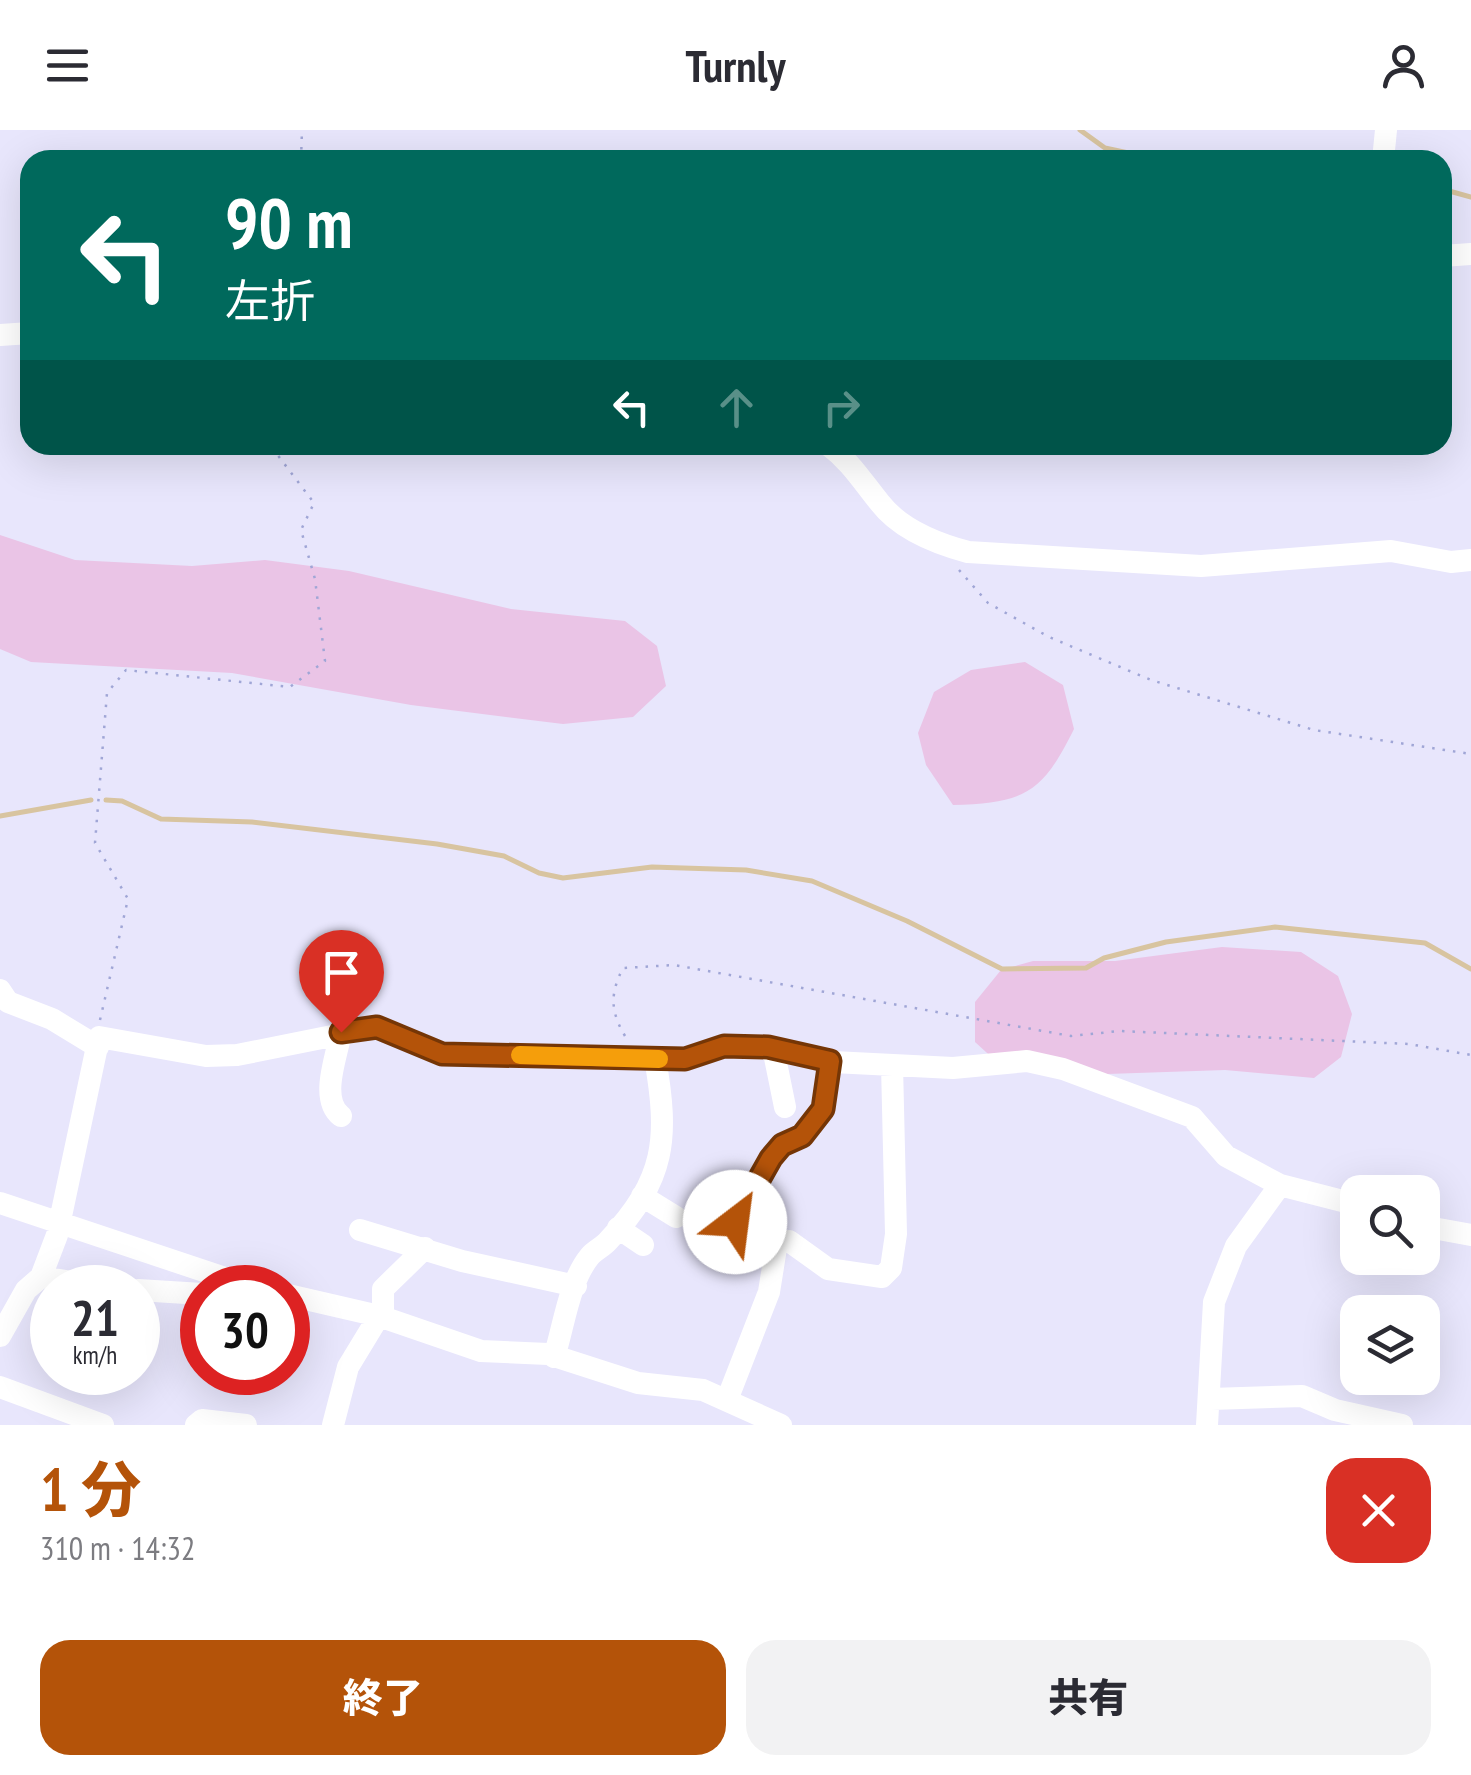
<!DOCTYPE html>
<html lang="ja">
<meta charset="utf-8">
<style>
:root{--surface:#fff;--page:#f2f2f3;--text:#2b2b33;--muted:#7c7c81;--accent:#b45309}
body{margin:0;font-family:"PT Sans Narrow","Noto Sans JP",sans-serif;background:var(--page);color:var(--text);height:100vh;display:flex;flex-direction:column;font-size:38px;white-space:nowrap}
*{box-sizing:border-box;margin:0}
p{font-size:32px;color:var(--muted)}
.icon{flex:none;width:55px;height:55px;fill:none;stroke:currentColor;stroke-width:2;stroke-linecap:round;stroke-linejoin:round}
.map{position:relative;height:1295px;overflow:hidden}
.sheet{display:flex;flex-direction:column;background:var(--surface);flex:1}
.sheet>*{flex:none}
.top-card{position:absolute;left:20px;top:20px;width:1432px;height:305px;border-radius:30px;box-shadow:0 10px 40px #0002;background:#00695c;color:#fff;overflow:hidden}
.fabs{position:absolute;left:1340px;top:1045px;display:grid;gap:20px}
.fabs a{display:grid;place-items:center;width:100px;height:100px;border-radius:20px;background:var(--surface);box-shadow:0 10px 40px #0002;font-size:50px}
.speed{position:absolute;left:30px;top:1135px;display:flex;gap:20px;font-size:50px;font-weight:700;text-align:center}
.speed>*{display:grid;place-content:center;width:130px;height:130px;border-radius:50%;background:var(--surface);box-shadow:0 10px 40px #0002;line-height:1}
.speed small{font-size:25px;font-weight:400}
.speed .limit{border:15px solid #d22;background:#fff;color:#111}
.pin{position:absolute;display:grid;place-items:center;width:85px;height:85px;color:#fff;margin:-102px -42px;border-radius:50% 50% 50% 0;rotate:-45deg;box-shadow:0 0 10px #0007}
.pin .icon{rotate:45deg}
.me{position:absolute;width:110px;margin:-55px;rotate:30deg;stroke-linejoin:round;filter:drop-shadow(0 0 8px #0008)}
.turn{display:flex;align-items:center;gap:35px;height:210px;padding:0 40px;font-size:45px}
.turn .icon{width:130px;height:130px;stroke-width:2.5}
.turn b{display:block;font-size:70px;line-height:85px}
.lanes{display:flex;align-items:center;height:95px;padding:0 40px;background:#0003;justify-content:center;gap:50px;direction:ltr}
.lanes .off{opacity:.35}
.round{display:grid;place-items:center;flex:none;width:105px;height:105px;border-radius:30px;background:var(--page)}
.headline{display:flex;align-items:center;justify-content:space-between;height:170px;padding:0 40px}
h1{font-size:60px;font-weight:800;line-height:75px;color:var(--accent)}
.action{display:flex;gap:20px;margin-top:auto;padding:20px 40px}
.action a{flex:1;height:115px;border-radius:30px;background:var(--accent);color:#fff;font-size:40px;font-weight:800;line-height:115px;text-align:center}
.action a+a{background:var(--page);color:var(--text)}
header{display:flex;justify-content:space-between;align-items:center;height:130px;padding:0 40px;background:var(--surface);font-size:45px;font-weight:800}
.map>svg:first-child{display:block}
.green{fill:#eac4e6}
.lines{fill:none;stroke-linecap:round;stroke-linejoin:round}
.stream{stroke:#d8c4a0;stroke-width:5}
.path{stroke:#a0a6d6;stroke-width:2.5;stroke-dasharray:2.5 8;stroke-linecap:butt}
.minor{stroke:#fff;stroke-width:22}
.route-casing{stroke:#753606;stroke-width:25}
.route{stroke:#b45309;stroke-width:18}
.slow{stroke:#f59e0b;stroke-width:18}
</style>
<header><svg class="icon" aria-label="menu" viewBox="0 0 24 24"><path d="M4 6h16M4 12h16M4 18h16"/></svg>Turnly<svg class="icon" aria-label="person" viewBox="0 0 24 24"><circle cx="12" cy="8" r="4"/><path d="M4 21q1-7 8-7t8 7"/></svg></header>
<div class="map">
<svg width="1471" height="1295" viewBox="0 0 1471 1295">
<rect width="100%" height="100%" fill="#e8e6fc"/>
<path class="green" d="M0 405 75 430 192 436 265 430 349 441 511 479 625 491 657 516 666 556 633 587 563 594 411 575 232 543 31 532 0 519Z
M1025 532 1063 555 1074 599C1042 664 1024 673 953 675L926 635 918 603 934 562 971 540Z
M1222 817 1301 822 1338 846 1352 884 1341 927 1314 948 1225 940 1078 945 998 933 975 912V872L1001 840 1033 831H1115Z"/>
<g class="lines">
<path class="stream" d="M1080 0 1105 18 1161 30
M1442 59 1471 67
M106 670 122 671 161 689 252 692 437 714 504 726 539 743 563 748 652 737 746 740 812 751 907 791 1002 839 1086 838 1104 828 1166 812 1275 797 1425 813 1471 839
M0 686 91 670"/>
<path class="path" d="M301 30 302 0
M959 440 988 473 1049 507 1151 550 1314 600 1471 624
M100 890 128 769 95 713 107 563 126 540 290 557 325 531 315 449 301 400 314 373 270 315
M625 906C609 879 611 862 623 838L674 835 1071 906 1120 901 1409 914 1471 925"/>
<path class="minor" d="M1383 30 1386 0
M1442 126 1471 124
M0 205 30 203
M828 315C851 332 862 351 880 373 900 399 938 414 968 422L1201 436 1391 421 1451 432 1471 430
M0 860 8 872 52 889 98 917
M773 918 785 977
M341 986C319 969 337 926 341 902
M642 1066 676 1087
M0 1073 255 1158
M1422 1096 1471 1105
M618 1098 643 1115
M360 1100 462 1131 576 1156
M771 1115 789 1111 828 1139 882 1147 891 1138 896 1104 892 935
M41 1147 109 1158
M138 1160 202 1164
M288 1165 379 1186 481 1221 548 1224 638 1253 703 1260 781 1295
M383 1188V1159L425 1118
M0 1206 26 1160 41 1147 57 1105 99 907 206 926 237 925 377 897 441 923 685 929 724 915 768 917 833 932 953 938 1027 931 1063 939 1192 987 1226 1026 1280 1055 1358 1075
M554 1227C564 1196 569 1151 590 1126 595 1120 603 1117 608 1111 666 1049 669 1009 655 928
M0 1257 103 1295
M1211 1269 1302 1266 1335 1280 1402 1295
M727 1270 769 1162 776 1118 735 1092 771 1027 782 1015 802 1006 823 979 830 931
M196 1295 202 1290 246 1295
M333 1295 348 1237 379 1186
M1207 1295 1214 1172 1236 1116 1280 1055"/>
</g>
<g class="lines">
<g class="route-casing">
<path id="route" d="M341 902 377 897 442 924 685 929 724 916 768 917 830 931 823 979 802 1006 782 1015 771 1028 735 1092"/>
</g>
<use href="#route" class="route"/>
<path class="slow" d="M520 925 659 929"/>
</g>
</svg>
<div class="fabs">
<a><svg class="icon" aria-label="search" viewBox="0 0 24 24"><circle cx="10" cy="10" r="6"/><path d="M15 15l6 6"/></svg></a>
<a><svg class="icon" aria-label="layers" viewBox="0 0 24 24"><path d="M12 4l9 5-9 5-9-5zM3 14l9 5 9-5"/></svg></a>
</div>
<div class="speed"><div>21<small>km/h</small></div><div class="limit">30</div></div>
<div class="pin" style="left:341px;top:902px;background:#d93025"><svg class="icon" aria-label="arrive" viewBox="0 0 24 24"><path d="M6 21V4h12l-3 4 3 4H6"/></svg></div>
<svg class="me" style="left:735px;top:1092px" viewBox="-20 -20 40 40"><circle r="19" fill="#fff"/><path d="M0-13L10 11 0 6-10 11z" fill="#b45309"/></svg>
<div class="top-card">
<div class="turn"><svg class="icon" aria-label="left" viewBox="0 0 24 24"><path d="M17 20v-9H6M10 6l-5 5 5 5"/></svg><div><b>90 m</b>左折</div></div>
<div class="lanes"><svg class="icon" aria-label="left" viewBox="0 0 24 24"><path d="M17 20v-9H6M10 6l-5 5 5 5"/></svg><svg class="icon off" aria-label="ahead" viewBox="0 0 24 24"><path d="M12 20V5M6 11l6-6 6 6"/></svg><svg class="icon off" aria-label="right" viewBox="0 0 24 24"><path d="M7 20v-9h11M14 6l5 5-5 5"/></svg></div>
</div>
</div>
<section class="sheet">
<div class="headline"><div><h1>1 分</h1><p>310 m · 14:32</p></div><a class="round" style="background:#d93025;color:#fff"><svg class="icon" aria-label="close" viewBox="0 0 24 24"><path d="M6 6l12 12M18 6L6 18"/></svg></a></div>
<div class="action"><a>終了</a><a>共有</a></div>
</section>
